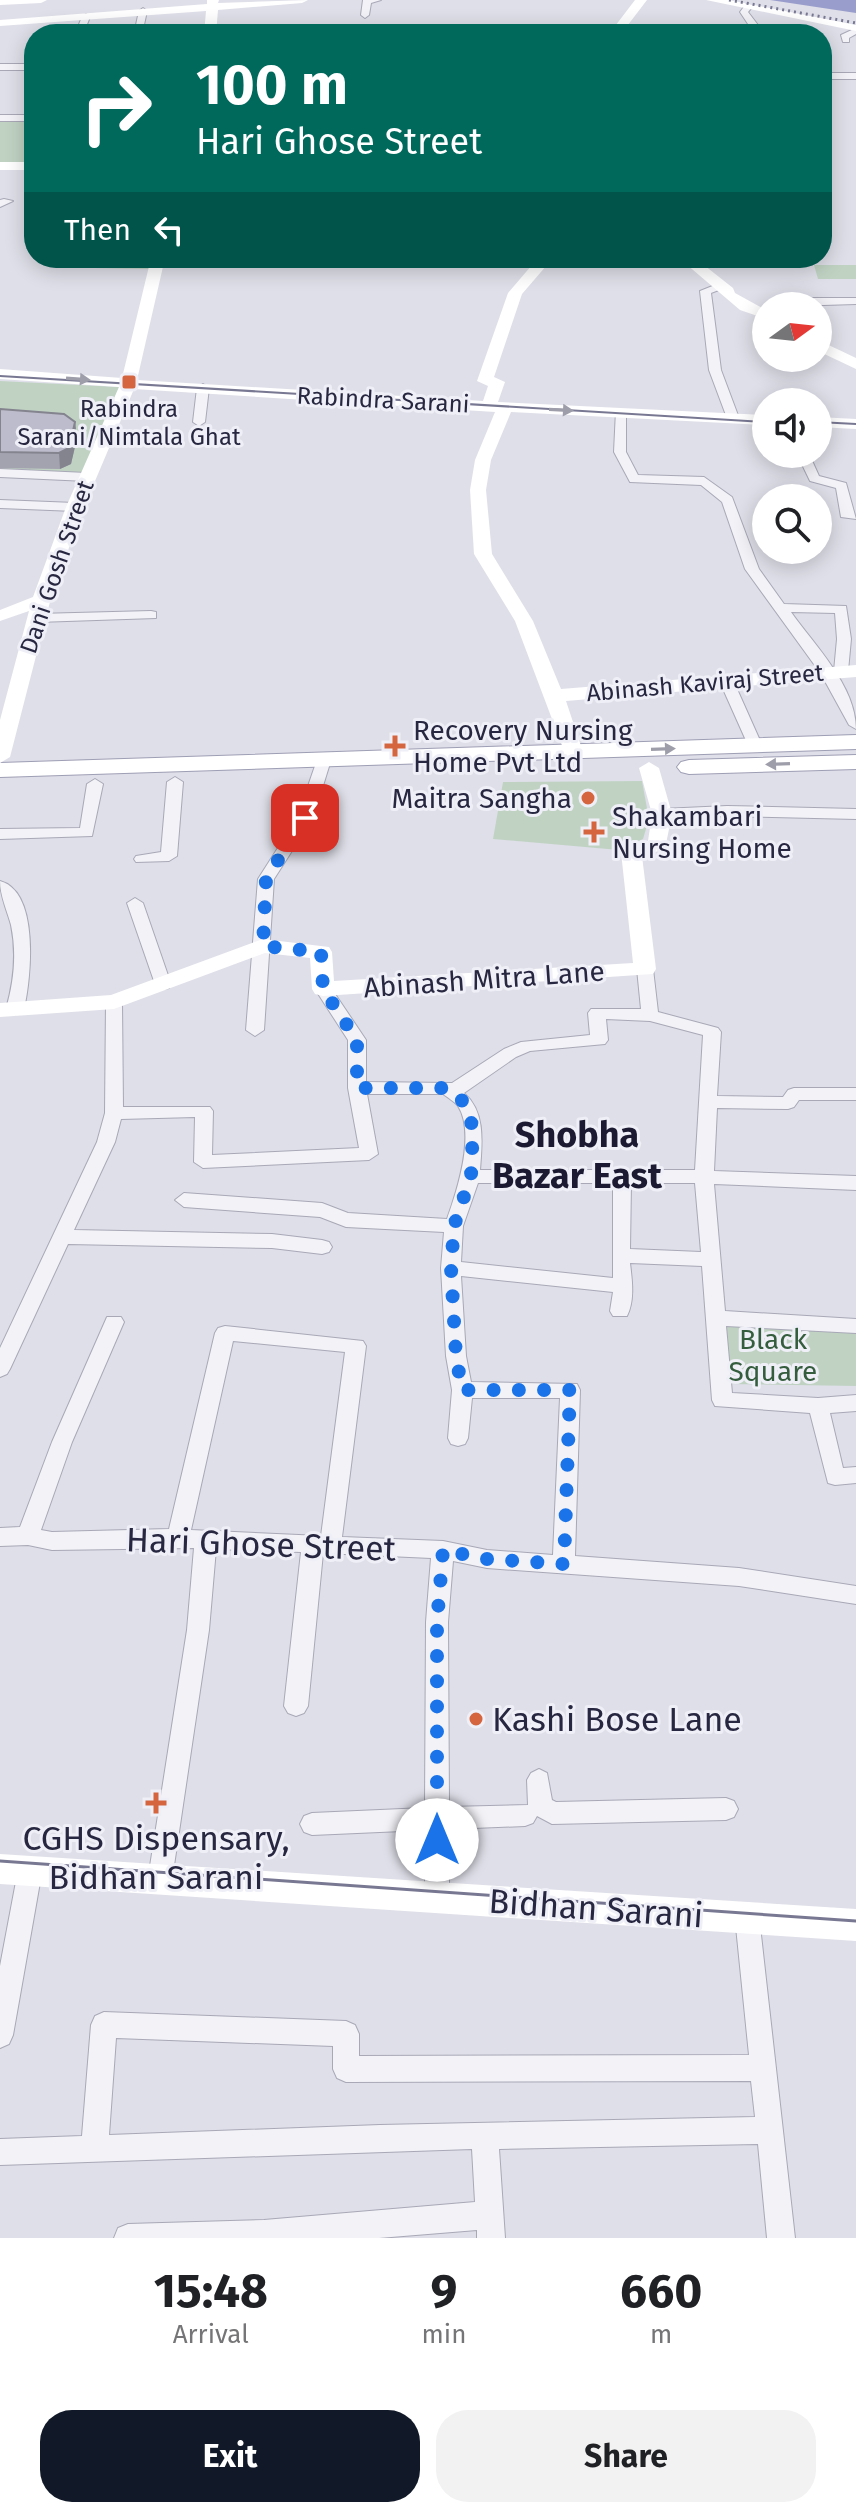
<!DOCTYPE html>
<style>
:root{--surface:#fff;--page:#f2f2f2;--text:#202124;--muted:#757577;--accent:#111827}
body{margin:0;font-family:"Fira Sans",sans-serif;background:var(--page);color:var(--text);height:100vh;display:flex;flex-direction:column;font-size:30px;white-space:nowrap}
*{box-sizing:border-box;margin:0}
p{font-size:26px;color:var(--muted)}
.icon{flex:none;width:44px;height:44px;fill:none;stroke:currentColor;stroke-width:2;stroke-linecap:round;stroke-linejoin:round}
.map{position:relative;height:2238px;overflow:hidden}
.sheet{display:flex;flex-direction:column;background:var(--surface);flex:1}
.sheet>*{flex:none}
.banner{position:absolute;left:24px;top:24px;width:808px;height:244px;border-radius:32px;box-shadow:0 4px 20px #0003;background:#00695c;color:#fff;overflow:hidden}
.needle{width:52px;rotate:75deg}
.buttons{position:absolute;left:752px;top:292px;display:grid;gap:16px}
.buttons a{display:grid;place-items:center;width:80px;height:80px;border-radius:50%;background:var(--surface);box-shadow:0 4px 20px #0003;font-size:40px}
.pin{position:absolute;display:grid;place-items:center;width:68px;height:68px;color:#fff;margin:-34px;border-radius:16px;box-shadow:0 4px 12px #0006}
.me{position:absolute;width:88px;margin:-44px;rotate:0deg;stroke-linejoin:round;filter:drop-shadow(0 0 6px #0008)}
.turn{display:flex;align-items:center;gap:28px;height:168px;padding:0 40px;font-size:36px}
.turn .icon{width:104px;height:104px;stroke-width:2.5}
.turn b{display:block;font-size:56px;line-height:68px}
.then{display:flex;align-items:center;height:76px;padding:0 40px;background:#0003;gap:16px;font-size:30px}
.eta{display:flex;justify-content:space-evenly;align-items:center;height:136px;text-align:center}
.eta b{font-size:48px;font-weight:700;line-height:56px}
.cta{display:flex;gap:16px;margin-top:auto;padding:16px 40px}
.cta a{flex:1;height:92px;border-radius:32px;background:var(--accent);color:#fff;font-size:32px;font-weight:700;line-height:92px;text-align:center}
.cta a+a{background:var(--page);color:var(--text)}
.map>svg:first-child{display:block}
.green{fill:#c0d3c3}
.water{fill:#999dcb}
.lines{fill:none;stroke-linecap:round;stroke-linejoin:round}
.street-casing{stroke:#a8a8b7;stroke-width:2}
.primary-casing{stroke:#9e9eb5;stroke-width:2}
.street{fill:#f2f2f7;fill-rule:evenodd}
.secondary{fill:#fff;fill-rule:evenodd}
.primary{fill:#fff;fill-rule:evenodd}
.tram-far1{stroke:#797893;stroke-width:2}
.tram{stroke:#797893;stroke-width:3}
.rail{stroke:#797893;stroke-width:3;stroke-dasharray:2 4;stroke-linecap:butt}
.wall{fill:#a3a2af}
.shaded-wall{fill:#84848f}
.building{fill:#bdbccc;stroke:#84848f;stroke-width:2}
.oneway{fill:#9e9eaa}
.route{stroke:#1a73e8;stroke-width:14;stroke-dasharray:0 25.2}
.poi-dot{fill:#d4653f;stroke:#efeff7;stroke-width:3}
.labels{text-anchor:middle;stroke-width:6;stroke-linejoin:round;paint-order:stroke}
.far-street-label{font-size:24px;fill:#282741;stroke:#efeff7}
.far-poi-label{font-size:24px;fill:#282741;stroke:#efeff7}
.poi-label{font-size:28px;fill:#282741;stroke:#efeff7;text-anchor:start}
.street-label{font-size:28px;fill:#282741;stroke:#efeff7}
.park-label{font-size:28px;fill:#345d3d;stroke:#efeff7}
.near-street-label{font-size:34px;fill:#282741;stroke:#efeff7}
.near-poi-label{font-size:34px;fill:#282741;stroke:#efeff7;text-anchor:start}
.district-label{font-size:36px;font-weight:bold;fill:#1b1a32;stroke:#efeff7}
</style>
<div class="map">
<svg width="856" height="2238" viewBox="0 0 856 2238">
<rect width="100%" height="100%" fill="#dfdfe9"/>
<path class="green" d="M0 121H34V163H0Z
M97 258H154L151 269 93 268Z
M814 265H856V279H818Z
M0 381 119 387 82 479 0 475Z
M642 781 649 819 643 839 619 850 493 839 503 782Z
M722 1322 856 1330V1386L728 1384Z"/>
<path class="water" d="M770 0H856V13Z"/>
<g class="lines">
<g class="street-casing">
<path id="street" d="M363 0H381L371 3 369 15 365 18 361 15Z
M746 4 753 6 748 12 761 29 760 34H752V30L740 12Z
M143 8 147 11 142 34H134L139 11Z
M86 14 90 17 83 34H75L82 17Z
M856 28V34L849 38V42H843L841 35Z
M0 64H34V70H0Z
M822 73H856V79H822Z
M0 115H34V121H0Z
M4 199 13 201 0 207V200Z
M720 283 724 284V288L711 293 721 370 739 418 733 422 727 418 709 370 700 291Z
M814 298H856V304L791 306Z
M203 384 209 388 205 422 199 426 193 422 197 388Z
M616 410 626 413V452L638 475 704 477 732 497 759 569 784 604 846 606 851 639 848 671 841 675 834 671 837 639 835 613 791 612C815 646 856 686 856 729L849 725 821 674 745 569 722 502 701 485 630 482 614 452Z
M797 454H809L819 476 846 483 856 519 841 517 836 488 810 481Z
M0 469 87 473 93 477 87 481 0 477Z
M0 500 75 503 81 507 75 511 0 508Z
M151 611 156 612V618L37 622 30 618 37 614Z
M726 676 733 680 762 745 760 748 755 749 748 745 719 680Z
M324 756 331 760 313 818 274 879 264 1030 255 1036 246 1030 258 879 297 818 317 760Z
M175 777 183 782 177 856 169 861 136 862 134 859 136 856 161 852 167 782Z
M95 779 103 784 92 836 0 839V829L80 828 87 784Z
M727 806 856 809V819L727 816 662 819 654 814 662 809Z
M0 881C40 892 31 978 24 1009L15 1015 6 1009C14 981 17 954 11 925 7 910 0 896 0 881Z
M135 898 143 903 171 984 169 988 163 989 155 984 127 903Z
M645 964 653 969 658 1012 718 1028 721 1032 717 1096 783 1097 788 1090 794 1088H856V1100H799L794 1107 788 1109 717 1108 714 1171 856 1176V1190L714 1184 725 1311 856 1319V1333L726 1326 732 1393 818 1398 856 1395V1411L830 1413 843 1468 856 1467V1483L835 1485 828 1483 810 1413 715 1406 712 1400 702 1266 630 1263C632 1280 635 1300 627 1316H613L610 1311 613 1292 461 1276 466 1356 471 1382 577 1384 580 1390 575 1556 739 1568 856 1586V1604L739 1586 487 1568 453 1561 448 1622 449 1807 528 1805 527 1780 531 1773 539 1769 547 1773 552 1800 556 1802 726 1798 734 1801 738 1809 734 1817 726 1820 552 1824 537 1816 533 1823 525 1826 449 1829V1897L446 1905 437 1909 428 1905 425 1897V1830L312 1835 304 1832 300 1824 304 1816 312 1813 425 1808 426 1622 431 1558 323 1553 308 1706 304 1713 296 1716 288 1713 284 1706 301 1552 216 1549 209 1630 172 1879 169 1887 160 1890 151 1887 148 1879 187 1630 194 1548 52 1550 28 1545 0 1546V1528L20 1527 52 1442 107 1317H121L124 1322 72 1442 41 1530 52 1532 169 1529 215 1333 218 1328 225 1326 363 1341 366 1346 342 1537 443 1541 487 1550 553 1555 560 1398H472L468 1438 465 1444 458 1446 451 1444 448 1438 452 1390 446 1356 441 1268 444 1232 346 1227 320 1217 184 1207 175 1200 184 1193 322 1203 348 1213 447 1219C457 1191 476 1134 458 1106 455 1102 447 1097 443 1094H367L378 1154 369 1160 203 1168 194 1162 195 1117 121 1119 115 1142 74 1230 272 1234 322 1240 329 1242 332 1247 329 1252 322 1254 272 1248 68 1244 10 1369 7 1374 0 1377V1348L97 1142 105 1113 106 1002 114 997 122 1002 123 1107H210L213 1111 212 1155 359 1148 348 1088V1040L315 989 317 985H329L366 1040V1082L452 1083 504 1049 521 1042 590 1035 588 1013 591 1009H641L637 969ZM606 1019 650 1021 703 1035 695 1170H480C482 1143 486 1112 464 1093L516 1057 530 1051 605 1044 608 1040ZM478 1183H613V1278L461 1262 463 1226ZM631 1183H695L701 1252 630 1249ZM233 1341 345 1352 321 1536 191 1530Z
M30 1860 39 1863 42 1871 13 2035 9 2044 0 2048V1966L18 1871 21 1863Z
M747 1905 756 1909 759 1917 795 2238H767L758 2144 499 2149 505 2238H477V2230L379 2238H114L118 2228 128 2224 264 2220 475 2202 472 2149 0 2165V2139L82 2136 91 2025 95 2016 104 2012 346 2021 355 2025 359 2034V2056L749 2055 735 1917 738 1909ZM116 2038 333 2046V2069L337 2078 346 2082 751 2081 755 2117 380 2125 109 2135Z"/>
</g>
<g class="primary-casing">
<path id="primary" d="M856 735V749L0 777V763Z
M856 755V769L689 774 681 772 677 767 681 762 689 760Z"/>
</g>
<use href="#street" class="street"/>
<path class="secondary" d="M0 0H47L41 3 0 5Z
M207 0H219L218 3 308 0 302 3 218 10 216 34H204L206 11 0 26V20L207 4Z
M635 0H647L621 34H609Z
M706 0H729L856 25V31Z
M0 162H34V170H0Z
M151 258H165L137 380 483 401 488 386 477 381 508 293 538 258H553L522 294 494 377 505 382 498 402 766 415V425L511 412 491 460 486 490 492 554 533 621 561 689 856 665V677L566 701 583 752 580 756H566L515 621 474 554 470 490 475 460 495 412 134 389 84 507 52 594 10 757 0 763V720L29 611 0 621V610L33 597 66 507 119 387 0 379V369L122 378Z
M679 258H695L733 288 735 293 766 310V319L740 310Z
M818 340 856 358V369L818 351Z
M818 417 856 419V429L818 427Z
M649 762 659 768 672 814 665 849 642 856 656 969 653 974 323 996 315 994 312 989 310 958 265 953 114 1009 0 1017V1003L111 995 263 939 329 947 332 952 334 981 633 963 621 852 624 848 648 841 652 814 639 768Z
M0 1854 856 1909V1941L0 1884Z"/>
<use href="#primary" class="primary"/>
<path class="tram-far1" d="M0 376 766 422
M818 422 856 424"/>
<path class="tram" d="M0 1861 856 1921"/>
<path class="rail" d="M729 0 856 23"/>
</g>
<path class="wall" d="M0 409 75 422 77 438 71 464 60 469 0 468Z"/>
<path class="shaded-wall" d="M75 422 77 438 71 464 60 469 59 453Z"/>
<path class="building" d="M0 409 64 414 75 422 69 448 59 453 0 452Z"/>
<defs><path id="oneway-solid" d="M-6-.8H1V-3.2L6.5 0L1 3.2V.8H-6Z" transform="scale(2)"/></defs>
<g class="oneway">
<use href="#oneway-solid" transform="translate(78 379) rotate(4)"/>
<use href="#oneway-solid" transform="translate(561 410) rotate(3)"/>
<use href="#oneway-solid" transform="translate(663 749) rotate(-2)"/>
<use href="#oneway-solid" transform="translate(778 764) rotate(178)"/>
</g>
<g class="lines">
<path class="route" d="M305 818 266 879 263 946 321 952 323 989 357 1040V1088H447L466 1104 473 1129 471 1176 454 1226 451 1268 456 1356 462 1390H570L564 1564 487 1559 443 1550 437 1622V1840"/>
</g>
<g class="poi-dot">
<rect x="121" y="374" width="16" height="16" rx="4"/>
<path d="M391 734h8v8h8v8h-8v8h-8v-8h-8v-8h8z"/>
<circle cx="588" cy="798" r="8"/>
<path d="M590 820h8v8h8v8h-8v8h-8v-8h-8v-8h8z"/>
<circle cx="476" cy="1719" r="8"/>
<path d="M152 1791h8v8h8v8h-8v8h-8v-8h-8v-8h8z"/>
</g>
<g class="labels">
<g class="far-street-label">
<text transform="translate(383 400) rotate(3)" y="8">Rabindra Sarani</text>
<text transform="translate(57 567) rotate(-71)" y="8">Dani Gosh Street</text>
<text transform="translate(705 683) rotate(-5)" y="8">Abinash Kaviraj Street</text>
</g>
<g class="far-poi-label">
<text x="129" y="417">Rabindra<tspan x="129" dy="28">Sarani/Nimtala Ghat</tspan></text>
</g>
<g class="poi-label">
<text x="413" y="740">Recovery Nursing<tspan x="413" dy="32">Home Pvt Ltd</tspan></text>
<text x="572" y="808" text-anchor="end">Maitra Sangha</text>
<text x="612" y="826">Shakambari<tspan x="612" dy="32">Nursing Home</tspan></text>
</g>
<g class="street-label">
<text transform="translate(484 979) rotate(-4)" y="10">Abinash Mitra Lane</text>
</g>
<g class="park-label">
<text x="773" y="1349">Black<tspan x="773" dy="32">Square</tspan></text>
</g>
<g class="near-street-label">
<text transform="translate(261 1544) rotate(2)" y="12">Hari Ghose Street</text>
<text transform="translate(596 1908) rotate(4)" y="12">Bidhan Sarani</text>
</g>
<g class="near-poi-label">
<text x="492" y="1731">Kashi Bose Lane</text>
<text x="156" y="1850" text-anchor="middle">CGHS Dispensary,<tspan x="156" dy="39">Bidhan Sarani</tspan></text>
</g>
<g class="district-label">
<text x="577" y="1147">Shobha<tspan x="577" dy="41">Bazar East</tspan></text>
</g>
</g>
</svg>
<div class="buttons">
<a><svg class="needle" viewBox="-14 -14 28 28"><path d="M0-13l5 13h-10z" fill="#e53935"/><path d="M0 13l5-13h-10z" fill="#757577"/></svg></a>
<a><svg class="icon" aria-label="sound" viewBox="0 0 24 24"><path d="M4 9h4l5-4v14l-5-4H4zM17 9q2 3 0 6"/></svg></a>
<a><svg class="icon" aria-label="search" viewBox="0 0 24 24"><circle cx="10" cy="10" r="6"/><path d="M15 15l6 6"/></svg></a>
</div>
<div class="pin" style="left:305px;top:818px;background:#d93025"><svg class="icon" aria-label="arrive" viewBox="0 0 24 24"><path d="M6 21V4h12l-3 4 3 4H6"/></svg></div>
<svg class="me" style="left:437px;top:1840px" viewBox="-20 -20 40 40"><circle r="19" fill="#fff"/><path d="M0-13L10 11 0 6-10 11z" fill="#1a73e8"/></svg>
<div class="banner">
<div class="turn"><svg class="icon" aria-label="right" viewBox="0 0 24 24"><path d="M7 20v-9h11M14 6l5 5-5 5"/></svg><div><b>100 m</b>Hari Ghose Street</div></div>
<div class="then">Then<svg class="icon" aria-label="left" viewBox="0 0 24 24"><path d="M17 20v-9H6M10 6l-5 5 5 5"/></svg></div>
</div>
</div>
<section class="sheet">
<div class="eta">
<div><b>15:48</b><p>Arrival</p></div>
<div><b>9</b><p>min</p></div>
<div><b>660</b><p>m</p></div>
</div>
<div class="cta"><a>Exit</a><a>Share</a></div>
</section>
